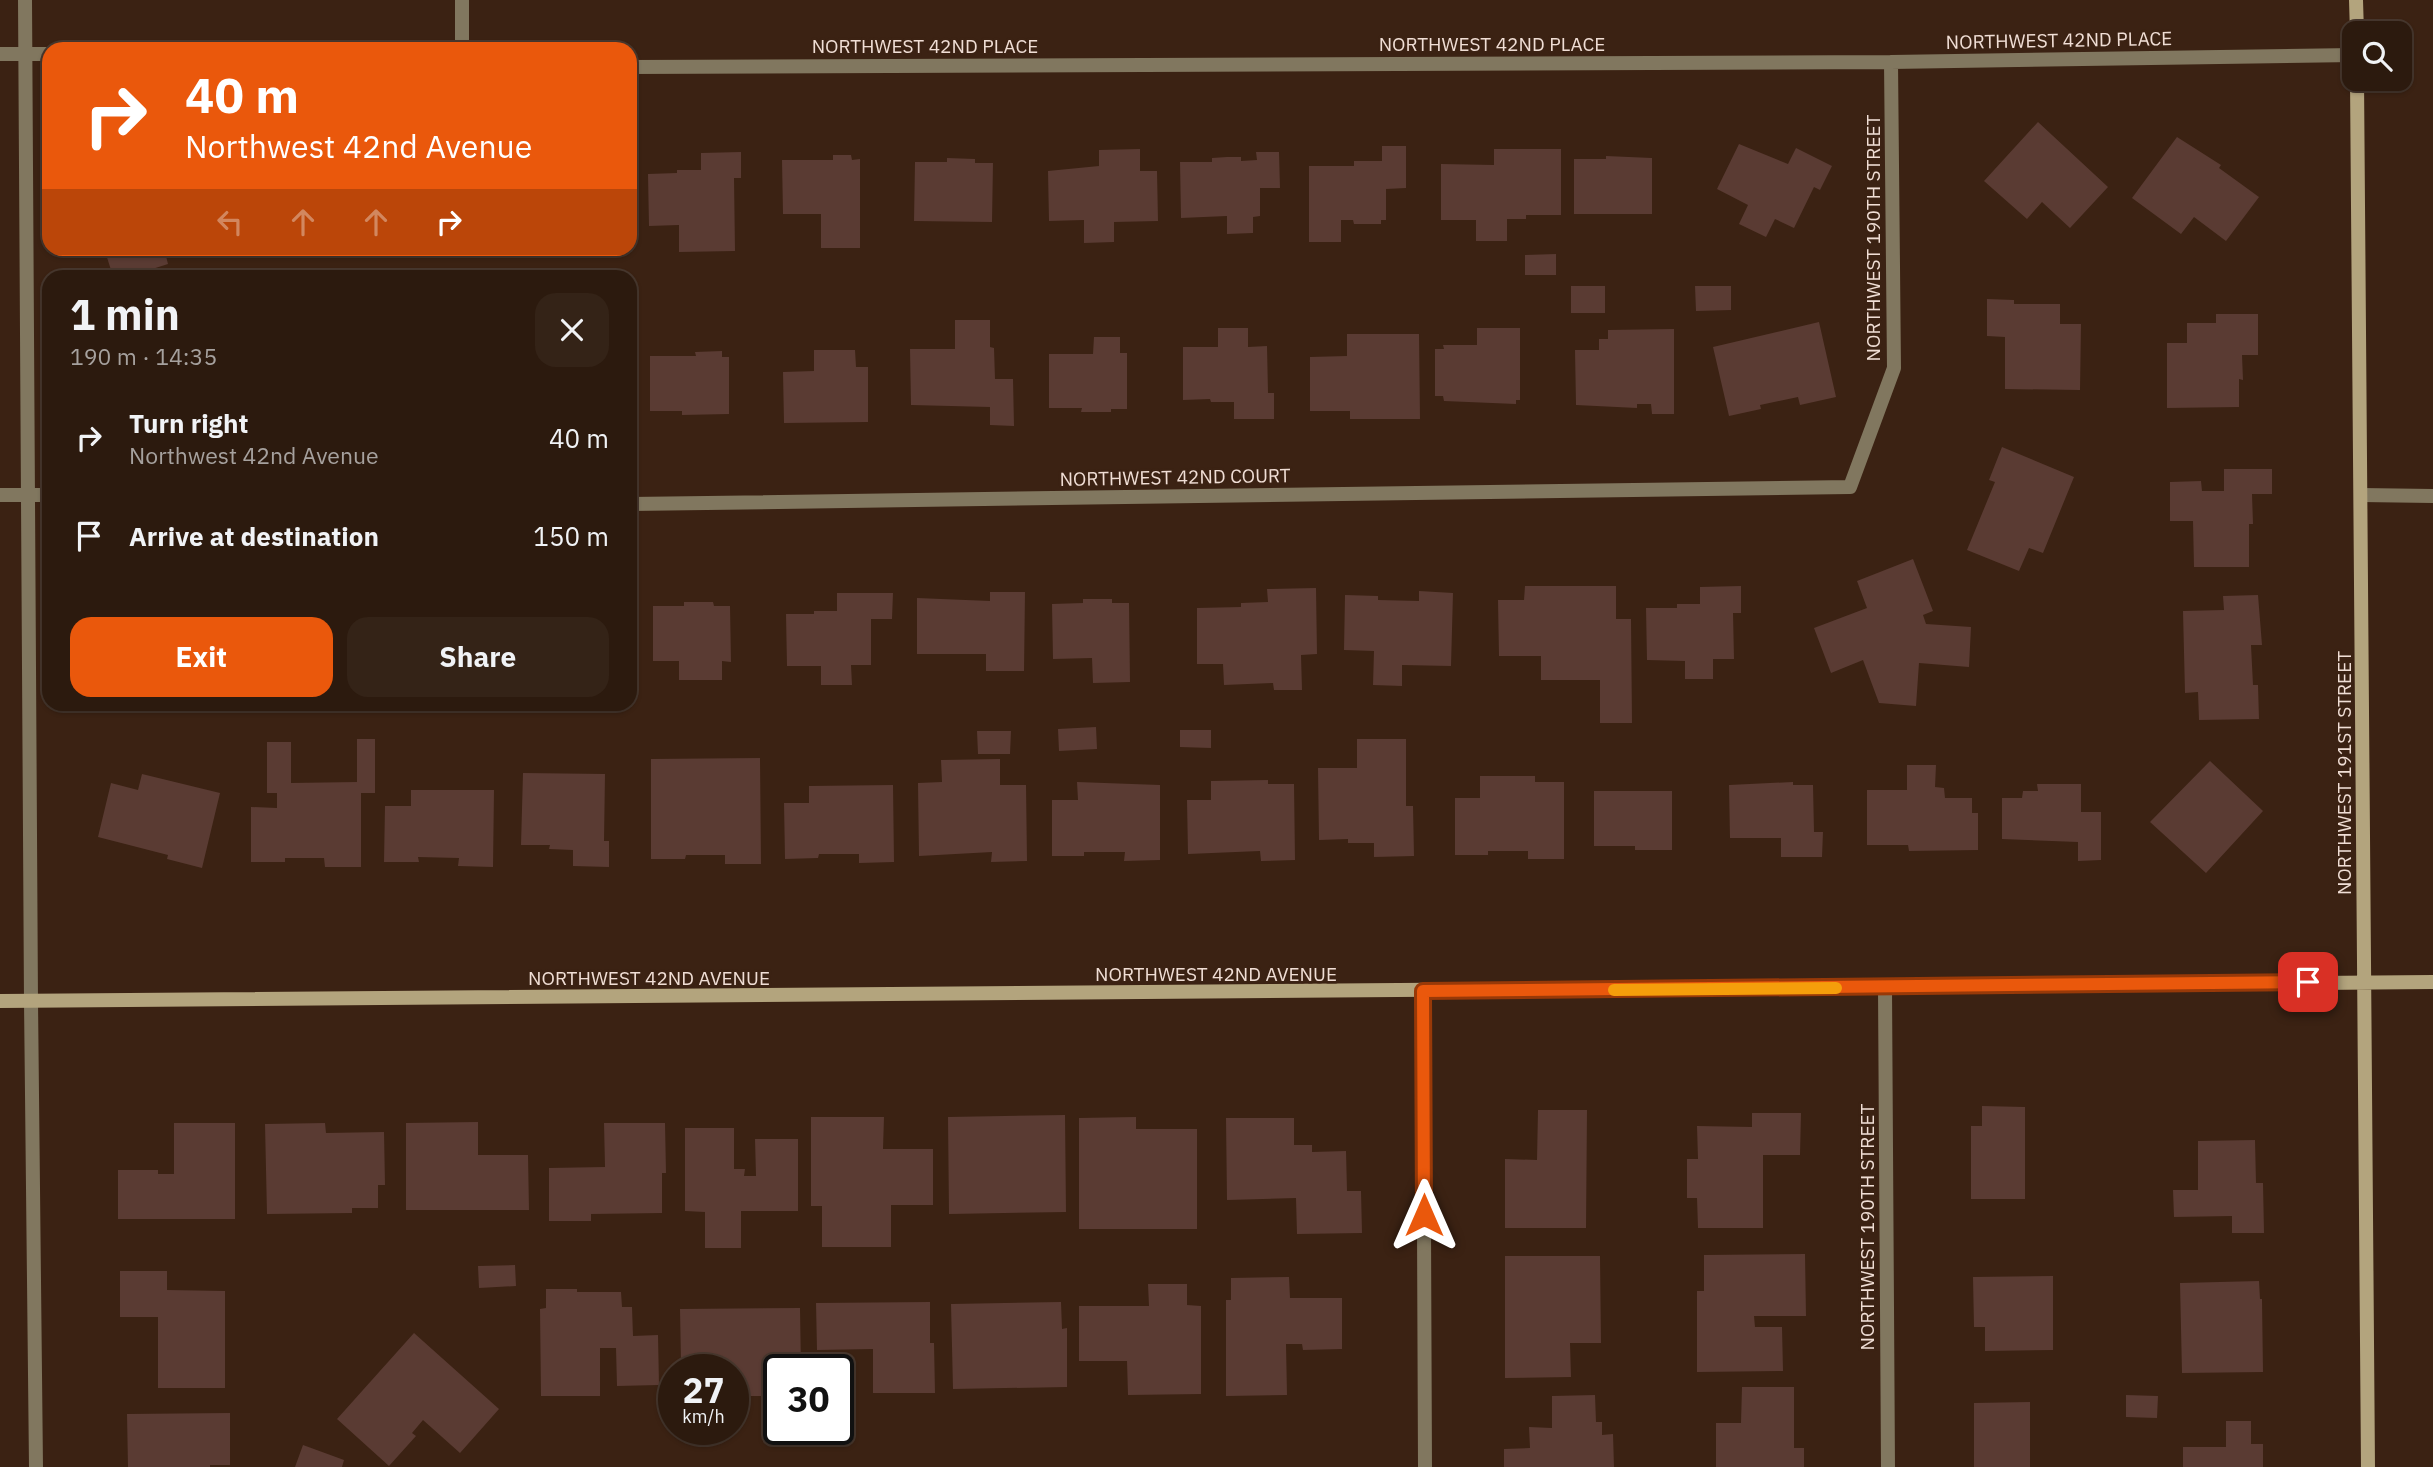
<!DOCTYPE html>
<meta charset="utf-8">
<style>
:root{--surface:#2c1a0e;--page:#342317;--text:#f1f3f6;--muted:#a6a19e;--line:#48382e;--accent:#ea580c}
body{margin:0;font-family:"IBM Plex Sans",sans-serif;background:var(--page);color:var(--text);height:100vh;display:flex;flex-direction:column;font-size:26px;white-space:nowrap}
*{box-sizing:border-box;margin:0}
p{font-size:23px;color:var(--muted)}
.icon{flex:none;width:38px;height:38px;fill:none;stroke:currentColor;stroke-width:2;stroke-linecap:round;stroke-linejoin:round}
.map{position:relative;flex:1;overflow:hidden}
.panel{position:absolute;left:42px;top:270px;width:595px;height:441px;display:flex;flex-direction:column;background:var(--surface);border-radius:21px;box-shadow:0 2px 5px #0004,0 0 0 2px var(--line)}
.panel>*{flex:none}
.hud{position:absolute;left:42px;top:42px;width:595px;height:214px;border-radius:21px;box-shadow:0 2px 5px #0004,0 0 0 2px var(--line);background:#ea580c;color:#fff;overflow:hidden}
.controls{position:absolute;left:2342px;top:21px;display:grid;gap:14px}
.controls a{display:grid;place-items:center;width:70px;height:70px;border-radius:14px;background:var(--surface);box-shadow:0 2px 5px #0004,0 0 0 2px var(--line);font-size:35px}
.speed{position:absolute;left:658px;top:1354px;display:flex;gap:14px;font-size:35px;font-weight:700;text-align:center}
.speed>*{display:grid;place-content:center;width:91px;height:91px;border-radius:50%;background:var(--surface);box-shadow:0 2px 5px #0004,0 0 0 2px var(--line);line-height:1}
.speed small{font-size:18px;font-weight:400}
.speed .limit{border:4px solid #111;border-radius:10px;background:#fff;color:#111}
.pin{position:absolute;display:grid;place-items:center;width:60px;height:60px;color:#fff;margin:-30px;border-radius:14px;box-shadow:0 4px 10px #0006}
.me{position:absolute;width:77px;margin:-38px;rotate:0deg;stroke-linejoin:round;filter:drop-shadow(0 0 5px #0008)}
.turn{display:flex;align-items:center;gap:24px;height:147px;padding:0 28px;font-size:32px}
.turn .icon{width:91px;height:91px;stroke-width:2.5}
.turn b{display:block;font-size:49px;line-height:60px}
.lanes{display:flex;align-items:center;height:66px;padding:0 28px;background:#0003;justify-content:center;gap:35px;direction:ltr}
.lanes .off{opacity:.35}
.round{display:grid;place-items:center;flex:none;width:74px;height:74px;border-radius:21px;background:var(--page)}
.summary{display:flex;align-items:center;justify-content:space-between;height:119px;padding:0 28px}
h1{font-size:42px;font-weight:700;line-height:52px}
.action{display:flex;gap:14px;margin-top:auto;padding:14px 28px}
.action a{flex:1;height:80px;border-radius:21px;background:var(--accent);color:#fff;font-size:28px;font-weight:700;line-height:80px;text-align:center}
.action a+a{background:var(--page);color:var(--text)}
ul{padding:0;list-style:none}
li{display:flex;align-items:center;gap:21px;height:98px;padding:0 28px}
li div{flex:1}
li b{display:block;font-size:26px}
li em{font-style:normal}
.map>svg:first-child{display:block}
.building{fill:#5a3b33}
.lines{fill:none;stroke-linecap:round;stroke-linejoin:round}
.street{stroke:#81775f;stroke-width:14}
.secondary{stroke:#b3a47d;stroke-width:14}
.route-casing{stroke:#983908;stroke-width:18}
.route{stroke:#ea580c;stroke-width:12}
.slow{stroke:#f59e0b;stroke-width:12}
.labels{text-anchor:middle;stroke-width:5;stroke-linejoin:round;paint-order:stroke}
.street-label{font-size:19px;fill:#f0ded5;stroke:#3b2213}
</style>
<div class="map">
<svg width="2433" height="1467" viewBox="0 0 2433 1467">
<rect width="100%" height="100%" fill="#3b2213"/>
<path class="building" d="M2038 122 2108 187 2070 228 2042 202 2027 219 1984 181Z
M2177 137 2221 165 2219 168 2259 197 2226 241 2194 217 2181 234 2132 198Z
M1739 144 1788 164 1796 148 1832 166 1820 190 1814 187 1794 228 1775 219 1766 237 1739 224 1748 205 1717 189Z
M1382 146H1406V188L1386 189V220H1381V224H1354L1353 220H1341V242H1309V166H1354V161H1382Z
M1140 149V171H1157L1158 221 1114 222V242L1084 243V220L1049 221 1048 171 1099 166V150Z
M1494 149H1561V215H1526V219H1507V241H1476V220H1441V164L1494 165Z
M741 152V178H734L735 251 679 252V225L649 226 648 174 677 173V170H701V153Z
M1256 152H1279L1280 188H1260V216L1253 217V233L1227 234V216L1181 218 1180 162H1212V158L1227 157H1241V161L1257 160Z
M833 155H851L852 160 860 159V248H821V214H783L782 160H833Z
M1606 156 1652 158V214H1574V159H1606Z
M947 158 975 159V163H993L992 222 914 221 915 162H947Z
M104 248H164L168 264 143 272 111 270Z
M1556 254V275H1525V255Z
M1571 286H1605V313H1571Z
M1695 286H1731V310L1696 311Z
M1987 299 2014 300V304H2060V324H2081L2080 390 2005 389V337L1987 336Z
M2216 314H2258V355H2242L2243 380 2239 379V407L2167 408V343H2187V323H2216Z
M955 320H990V347L994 348 995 379H1013L1014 426 990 425V407L911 405 910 349H955Z
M1819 322 1836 397 1800 405 1798 397 1760 405 1761 409 1729 416 1713 347Z
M1218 328H1248V347L1267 346 1268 393H1274V419H1234V402H1211L1210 399 1183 400V347H1218Z
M1477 328H1520V400H1516V404L1444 401 1443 396H1435V349H1444L1443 345H1477Z
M1674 329V414H1652L1651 404H1637V408L1576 405 1575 350H1599V339H1608V330Z
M1347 334H1419L1420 419H1350V411H1310V357L1347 356Z
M1094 337H1120V353H1127V409H1111V412H1081L1082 408H1049V354H1093Z
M814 350H855L856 367H868V422L784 423 783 372 814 371Z
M722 351V357H729V414L682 415V411H650V356H696L695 352Z
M2002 447 2074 477 2043 553 2029 548 2019 571 1967 550 1995 482 1989 480Z
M2224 469H2272V494H2252L2253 524H2249V567H2194L2193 521H2170V482L2201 481 2202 491H2224Z
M1913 559 1933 611 1923 615 1926 624 1971 627 1969 667 1919 663 1916 706 1879 703 1863 660 1831 673 1814 628 1867 608 1857 581Z
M1525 586H1616V619H1631L1632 723H1600V680H1541V656H1499L1498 600H1524Z
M1741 586V613H1733L1734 659H1713V679H1685V661L1647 660 1646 608H1677V604H1700V587Z
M1316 588 1317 654 1301 655 1302 690H1274L1273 683 1224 685 1223 664H1197V608L1241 607V603L1268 602 1267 589Z
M1419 591 1453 593 1451 666 1402 665V686L1373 685 1374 651 1344 650 1345 595 1378 596V600L1419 601Z
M990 592H1025L1024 671H986V654H917V598L990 601Z
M837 593H893L892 619H871V665H851L852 685H821V666H787L786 614H814V611H837Z
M2258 595 2262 645H2251L2253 685H2258L2259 719 2199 720 2198 692 2185 693 2183 611 2224 610 2223 596Z
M1083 599H1112V603H1129L1130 682 1093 683 1092 658 1053 659 1052 604 1083 603Z
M684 602H713L714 606H730L731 662 722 661V680H679V661H653V606H684Z
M1096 727 1097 749 1059 751 1058 729Z
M1180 730H1211V748L1180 747Z
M977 731H1011L1010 754H978Z
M357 739H375V793H361V867H325L324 858H285V862H251V807L277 808V793H267V742H291V783L357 782Z
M1357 739H1406V806H1413L1414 856 1374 857V843H1348V839L1319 840 1318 768H1357Z
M760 758 761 864H725V855H686L685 859H651V759Z
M1000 759V785H1026L1027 861 991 862 992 852 919 856 918 783 942 782 941 760Z
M2210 761 2263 811 2206 873 2150 822Z
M1907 765H1936L1935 787 1944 788 1945 798H1972V813H1978V850L1909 851 1908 845H1867V790H1907Z
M523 773 605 774 604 841H609V867L573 866V850L549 849 550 845H521Z
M142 774 220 793 202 868 167 859 168 855 98 837 111 783 138 790Z
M1480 776H1535V782H1564V859H1528V851H1488V855H1455V798H1480Z
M1268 780V784H1294L1295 860 1261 861 1260 851 1188 854 1187 800H1211V781Z
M1077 782 1160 785V860L1124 861 1125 852H1084V856H1052V800H1078Z
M1793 782V785H1813L1814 832H1823L1822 857H1781V838H1730L1729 785Z
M2037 784H2081V812H2101V860L2078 861V842L2002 839V798H2022L2023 791H2038Z
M893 785 894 862 859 863V854H819L818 858 785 859 784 803H809V786Z
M411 790H494L493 867 458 866 459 858 418 857 419 862H384L385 806H411Z
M1594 791H1672V850H1635V846H1594Z
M1982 1106 2025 1107V1199H1971V1126H1982Z
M1538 1110H1587L1586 1228H1505V1159L1537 1160Z
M1752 1113H1801L1800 1155H1763V1228H1698L1697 1198H1687V1159H1698L1697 1126 1752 1127Z
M1065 1115 1066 1212 949 1214 948 1117Z
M811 1117H884L883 1149H933V1205H891V1247H822V1206H811Z
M1136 1117V1129H1197V1229H1079V1118Z
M1226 1118H1294V1145H1312V1152L1346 1151 1347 1191H1361L1362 1233 1297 1234 1296 1198 1227 1200Z
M478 1122V1155H528L529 1210H406V1123Z
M174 1123H235V1219H118V1170H158V1174H174Z
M325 1123 326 1133 384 1132 385 1185H378V1208H352V1213L267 1214 265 1124Z
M604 1123H665L666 1173H662V1213L591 1214V1221H549V1168L605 1167Z
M685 1128H734V1169H745L744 1176H756L755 1139H798V1211H741V1248H705V1212L685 1211Z
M2255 1140 2256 1183H2263L2264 1233H2232V1216L2174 1217 2173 1190H2198V1141Z
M1805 1254 1806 1316H1754L1755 1327H1782L1783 1371 1697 1372V1291H1704V1255Z
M1505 1256H1600L1601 1343H1570L1571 1377 1505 1378Z
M515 1265 516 1286 479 1288 478 1266Z
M120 1271H167V1290L225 1291V1388H158V1317H120Z
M2053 1276V1350L1985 1351V1327H1974L1973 1277Z
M1289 1277 1290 1298H1342V1349L1303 1350 1302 1344H1286L1287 1395 1226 1396V1300H1231V1278Z
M2259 1281 2260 1299H2262L2263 1372 2182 1373 2180 1283Z
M1148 1284H1187V1305L1201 1306V1394L1128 1395 1127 1361H1079V1306H1149Z
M546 1289H577V1292H621L622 1307H632L633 1336 658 1335 659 1385 617 1386 616 1348H600V1396H541L540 1309 546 1308Z
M930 1302V1343H934L935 1393H873V1349L817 1350 816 1303Z
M1061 1302 1062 1329 1067 1328V1387L953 1389 951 1304Z
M800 1308 801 1370H779V1396H733V1370H730L729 1363H681L680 1309Z
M414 1333 499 1409 460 1453 423 1420 412 1433 416 1436 389 1466 337 1419Z
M1742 1387H1794V1448H1804V1467H1716V1423H1741Z
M1595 1395 1596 1422H1602V1435L1613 1434 1614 1467H1504V1449L1530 1448 1529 1427 1552 1428V1396Z
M2126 1395 2158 1396 2157 1418 2126 1417Z
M2030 1402V1467H1974V1403Z
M230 1413V1465H210V1467H128L127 1414Z
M2226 1421H2251V1444H2263V1467H2183V1447H2226Z
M303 1445 344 1460 342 1467H295Z"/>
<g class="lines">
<path class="street" d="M25 0 31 1001 36 1467
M462 0V49
M0 54H49
M630 67 1891 62 2354 55
M0 495H49
M2361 495 2433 496
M630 504 1850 487 1894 368 1891 62
M1885 988 1888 1467
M1423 991 1425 1467"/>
<path class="secondary" d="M2356 0 2357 33
M2357 79 2368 1467
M0 1001 2433 982"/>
</g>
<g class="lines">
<g class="route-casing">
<path id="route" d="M1424 1215 1423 991 2308 982"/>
</g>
<use href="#route" class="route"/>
<path class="slow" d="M1614 990 1836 988"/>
</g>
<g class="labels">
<g class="street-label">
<text transform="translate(2059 40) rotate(-1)" y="7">NORTHWEST 42ND PLACE</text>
<text x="1492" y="51">NORTHWEST 42ND PLACE</text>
<text x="925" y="53">NORTHWEST 42ND PLACE</text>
<text transform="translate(1873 238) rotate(-90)" y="7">NORTHWEST 190TH STREET</text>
<text transform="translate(1175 477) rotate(-1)" y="7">NORTHWEST 42ND COURT</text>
<text transform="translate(2344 773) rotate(-90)" y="7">NORTHWEST 191ST STREET</text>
<text x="1216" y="981">NORTHWEST 42ND AVENUE</text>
<text x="649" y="985">NORTHWEST 42ND AVENUE</text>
<text transform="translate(1867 1227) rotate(-90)" y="7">NORTHWEST 190TH STREET</text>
</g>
</g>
</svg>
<div class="controls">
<a><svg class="icon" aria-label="search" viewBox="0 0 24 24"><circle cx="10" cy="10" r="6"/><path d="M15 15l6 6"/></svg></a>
</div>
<div class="speed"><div>27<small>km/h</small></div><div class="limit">30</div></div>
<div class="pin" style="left:2308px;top:982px;background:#d93025"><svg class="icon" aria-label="arrive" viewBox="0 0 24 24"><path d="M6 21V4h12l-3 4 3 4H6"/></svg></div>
<svg class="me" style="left:1424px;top:1215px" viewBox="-20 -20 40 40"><path d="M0-17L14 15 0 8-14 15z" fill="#ea580c" stroke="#fff" stroke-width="4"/></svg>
<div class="hud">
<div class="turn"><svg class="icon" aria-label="right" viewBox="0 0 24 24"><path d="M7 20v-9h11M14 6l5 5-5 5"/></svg><div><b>40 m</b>Northwest 42nd Avenue</div></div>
<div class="lanes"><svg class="icon off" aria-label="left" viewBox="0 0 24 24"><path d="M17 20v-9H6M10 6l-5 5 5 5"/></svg><svg class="icon off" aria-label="ahead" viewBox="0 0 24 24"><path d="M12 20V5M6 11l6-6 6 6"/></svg><svg class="icon off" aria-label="ahead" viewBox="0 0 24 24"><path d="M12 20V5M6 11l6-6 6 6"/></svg><svg class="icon" aria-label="right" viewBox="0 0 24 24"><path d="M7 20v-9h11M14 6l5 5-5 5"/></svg></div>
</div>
<section class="panel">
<div class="summary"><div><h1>1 min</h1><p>190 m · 14:35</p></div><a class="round"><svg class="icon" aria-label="close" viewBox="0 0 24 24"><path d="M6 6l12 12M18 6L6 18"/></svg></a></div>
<ul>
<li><svg class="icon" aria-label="right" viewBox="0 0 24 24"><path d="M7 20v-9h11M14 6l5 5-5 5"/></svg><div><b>Turn right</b><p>Northwest 42nd Avenue</p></div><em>40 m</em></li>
<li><svg class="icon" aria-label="arrive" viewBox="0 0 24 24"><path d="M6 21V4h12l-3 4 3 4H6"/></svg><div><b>Arrive at destination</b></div><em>150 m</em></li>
</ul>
<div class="action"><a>Exit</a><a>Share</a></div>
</section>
</div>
